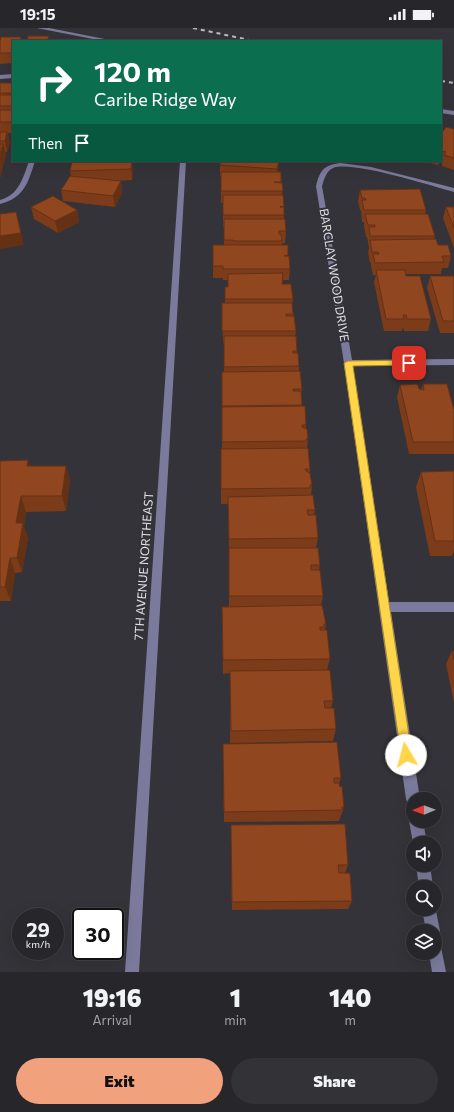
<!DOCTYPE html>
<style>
:root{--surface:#26262b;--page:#323237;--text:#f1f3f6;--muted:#a4a5a9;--line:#424347;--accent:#f1a17b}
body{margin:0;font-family:Commissioner,sans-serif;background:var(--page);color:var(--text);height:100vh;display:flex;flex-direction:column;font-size:15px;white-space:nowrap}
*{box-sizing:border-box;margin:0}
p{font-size:13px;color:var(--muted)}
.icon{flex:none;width:22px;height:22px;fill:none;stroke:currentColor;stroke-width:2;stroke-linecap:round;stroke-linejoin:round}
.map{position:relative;height:944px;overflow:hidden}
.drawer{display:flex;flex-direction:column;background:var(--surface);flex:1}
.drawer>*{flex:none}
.guide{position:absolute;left:12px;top:12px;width:430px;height:122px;border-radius:0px;box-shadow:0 4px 16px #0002,0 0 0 1px var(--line);background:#0b6e4f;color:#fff;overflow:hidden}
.needle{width:26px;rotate:269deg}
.controls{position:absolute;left:406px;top:764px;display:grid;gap:8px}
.controls a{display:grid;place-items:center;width:36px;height:36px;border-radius:50%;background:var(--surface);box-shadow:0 4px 16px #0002,0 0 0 1px var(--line);font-size:20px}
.speed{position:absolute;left:12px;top:880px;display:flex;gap:8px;font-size:20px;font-weight:700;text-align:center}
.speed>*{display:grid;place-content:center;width:52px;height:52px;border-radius:50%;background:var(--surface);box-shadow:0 4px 16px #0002,0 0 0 1px var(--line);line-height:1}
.speed small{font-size:10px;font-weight:400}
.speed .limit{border:2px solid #111;border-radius:6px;background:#fff;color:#111}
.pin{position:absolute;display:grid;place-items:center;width:34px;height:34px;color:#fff;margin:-17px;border-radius:8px;box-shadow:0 2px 6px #0006}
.me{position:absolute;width:44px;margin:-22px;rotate:352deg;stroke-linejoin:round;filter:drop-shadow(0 0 3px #0008)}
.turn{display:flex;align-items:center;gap:14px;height:84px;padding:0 16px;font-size:18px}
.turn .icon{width:52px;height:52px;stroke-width:2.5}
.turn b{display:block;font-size:28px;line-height:34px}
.then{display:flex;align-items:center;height:38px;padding:0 16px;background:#0003;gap:8px;font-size:15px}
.eta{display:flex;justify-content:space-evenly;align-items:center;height:68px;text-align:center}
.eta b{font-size:24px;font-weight:800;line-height:28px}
.primary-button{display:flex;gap:8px;margin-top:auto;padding:8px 16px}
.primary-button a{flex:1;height:46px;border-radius:24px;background:var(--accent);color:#111;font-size:16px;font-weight:800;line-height:46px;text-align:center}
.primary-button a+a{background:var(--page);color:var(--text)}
.status{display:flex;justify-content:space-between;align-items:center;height:28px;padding:0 20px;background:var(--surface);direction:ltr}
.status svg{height:11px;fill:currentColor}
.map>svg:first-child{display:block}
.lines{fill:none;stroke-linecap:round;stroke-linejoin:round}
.minor{fill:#7b7a9c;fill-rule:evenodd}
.rail{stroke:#bcbcc1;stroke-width:2;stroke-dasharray:4 4;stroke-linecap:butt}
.wall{fill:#7c3c1a}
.shaded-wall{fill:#653115}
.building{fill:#90461e;stroke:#653115}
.route{fill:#ffd54a;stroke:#a68a30}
.labels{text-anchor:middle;stroke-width:4;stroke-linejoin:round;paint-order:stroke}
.street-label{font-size:12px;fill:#e1e1e5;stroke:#333339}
</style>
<div class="status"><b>19:15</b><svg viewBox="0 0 49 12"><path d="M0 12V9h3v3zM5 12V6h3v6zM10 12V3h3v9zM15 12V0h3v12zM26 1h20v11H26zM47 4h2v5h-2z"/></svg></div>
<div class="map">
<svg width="454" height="944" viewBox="0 0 454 944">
<rect width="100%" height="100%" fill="#333339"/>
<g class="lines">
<path class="minor" d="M37 0H49L115 13H103Z
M13 46V50L0 51V47Z
M441 81 454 83V87L441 85Z
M29 133H35C28 155 24 170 0 176V172C19 167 23 150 29 133Z
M180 133H186L139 944H125Z
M340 135 371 139 454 160V164C432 158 351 132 333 140 326 143 324 152 322 158L352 332 454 331V337L353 338 389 574H454V584H391L420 771H413V778L408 776 406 771 344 335 316 158C320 142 324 137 340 135Z
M411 788H413V793H423L427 815H413L409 793Z
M416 837H430L433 859H419Z
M435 878 440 903 438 908 435 909V903H426L422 881H435Z
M435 912 440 914 446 944H432L429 925H435Z"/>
<path class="rail" d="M193 0 254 13
M441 53 454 55"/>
</g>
<path class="wall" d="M0 13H13V35L0 36Z
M0 55H13V105H8L10 115 7 124H5L6 127 2 140V143L0 150Z
M454 101V142L442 138V135L440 134 438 137 426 134 427 133H441V106Z
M132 133 133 144 132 152 116 153H121L122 165 115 179 63 173 61 162 71 148 70 143Z
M221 133H279L278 144H281L284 191 286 203 285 215H282V217L288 228 290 241 289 252H283L282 256 293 271 292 277 296 303 295 308 299 338V343L302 361 301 365 302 378 306 397V401L308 411 307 420 310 441V445L312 457 311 467 315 482 314 487 318 510 316 520 320 537 319 542 323 568 321 577 326 596 325 602 330 631 327 642 333 673 331 680 336 701 333 713 230 715V645L223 646 222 593 229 579V520L228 476H221V421H222V344H224V315H223L222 275H225V259H228V252H223V250H213V217H224V199H223V175H221V149L220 148V137Z
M360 162 426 182 425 186 435 208 434 212 438 217 451 228 448 240H442L441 246H406L431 291 428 303H404L403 299 402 303H384L374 254 376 247H373L371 238V235H370L368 224 369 220 367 209H366L364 198V194H362L361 182H360L358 173Z
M31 179 77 182 79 194 58 205 34 191Z
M446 179H454V220L443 190Z
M430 248H454V305H440L427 260Z
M423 356 454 382V426H409L397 369 400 357 421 362Z
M0 433 30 438H66L70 453 66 483 26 484 24 498 28 510 22 544 15 545 11 573H0Z
M454 443V523L452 528H430L416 459 421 444Z
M452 623H454V675L446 636Z
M223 716 341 750 339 756 344 779 339 793 224 794Z
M231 807 348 837 345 845 352 873 348 881 232 882Z"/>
<path class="shaded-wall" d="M13 88V105L11 94Z
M7 104 10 115 7 124 5 113Z
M3 116 6 127 2 140 0 132V127Z
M0 133 2 143 0 150Z
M132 133 133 144 132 152 131 141Z
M275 133H279L277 152V141Z
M121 153 122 165 115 179 113 168Z
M77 182 79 194 58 205 55 193Z
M21 205 24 217 0 221V208Z
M28 432 33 448 27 438Z
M66 438 70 453 66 483 62 468Z
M21 468 26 484 24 498 28 510 22 544 17 530 16 495Z
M10 530 15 545 11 573 5 559Z"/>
<path class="building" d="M28 8H49L47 13H27Z
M1 9H21L20 13H13V25H0V13Z
M0 55H13V65H0Z
M0 67H13V78H0Z
M0 82H13V88L11 94H0Z
M446 99 454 101V130L444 127 446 124 442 123 441 125V106Z
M0 104H7L5 113H0Z
M0 116H3L0 127Z
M72 133H132L131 141 70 143Z
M221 133H279L277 141 220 137Z
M221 144H281V154H274L282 155 283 163H221Z
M70 148 121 153 113 168 61 162Z
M420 161 426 182H364L362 172H366L365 170H362L360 162Z
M223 167H283L284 178 280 179H284V187H223Z
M53 168 77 182 55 193 31 179Z
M446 179H454V200Z
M16 184 21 205 0 208V186Z
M365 186H428L435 208H370L369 199H375V197H368Z
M224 191H285L286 203H279V206H281L282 213H233V212H224Z
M436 211 438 217H448L451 228H442L444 234 375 235 373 226H379L378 224H372L370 212Z
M213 217H288V227L284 228H289L290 241H223V238H213Z
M376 242H405L406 248H420L431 291H407L406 287H403L404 291H386Z
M283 245 282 256H291L293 271H225V259H228V246Z
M430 248H454V293H443Z
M222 275H292L293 286H286V288H294L296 303H222Z
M224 308H296L297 323H293V325H298L299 338 224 339Z
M300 343 302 361H293V363H301L302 377 222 378V344Z
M416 356 418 357 419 361 424 362 423 356H447L454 382V414H413L400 357Z
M305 378 306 397H302V399L307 401 308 411H306L307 413 222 414V379Z
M308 420 310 441H305L306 443 310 445 312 457H310V460L221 461V421Z
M28 432 27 438H66L62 468H21L16 495H23L17 530H10L5 559H0V433Z
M454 443V513H435L421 444Z
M313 467 315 482H307L308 487H316L318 510 229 511 228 469Z
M229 520H318L320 537H311V542H320L323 568H229Z
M322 577 326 596H324V599H320V602H327L330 631 223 632 222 579Z
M452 623H454V632Z
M330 642 333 673H324L325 680H334L336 701 231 703 230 643Z
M337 714 341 750H334V755H339L340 759 342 758 344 779H342V782L224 784 223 716Z
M345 796 348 837H338L339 845H350L352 873 232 874 231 797Z"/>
<path class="route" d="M409 332 413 335 411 337 353 338 412 727 410 731 406 733 402 731 401 727 344 335 348 333Z"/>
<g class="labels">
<g class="street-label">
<text transform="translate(334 247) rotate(81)" y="4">BARCLAY WOOD DRIVE</text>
<text transform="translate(144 538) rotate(-86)" y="4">7TH AVENUE NORTHEAST</text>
</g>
</g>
</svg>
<div class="controls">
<a><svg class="needle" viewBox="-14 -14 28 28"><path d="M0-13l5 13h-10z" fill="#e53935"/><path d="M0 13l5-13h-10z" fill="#a4a5a9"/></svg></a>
<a><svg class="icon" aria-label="sound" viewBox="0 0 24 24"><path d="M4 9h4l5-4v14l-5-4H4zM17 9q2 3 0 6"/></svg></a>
<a><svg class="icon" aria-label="search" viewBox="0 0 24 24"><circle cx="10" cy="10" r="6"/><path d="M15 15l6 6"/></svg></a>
<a><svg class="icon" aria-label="layers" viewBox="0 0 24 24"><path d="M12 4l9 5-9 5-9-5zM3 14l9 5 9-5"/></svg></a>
</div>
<div class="speed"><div>29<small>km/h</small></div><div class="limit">30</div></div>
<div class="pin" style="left:409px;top:335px;background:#d93025"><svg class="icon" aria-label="arrive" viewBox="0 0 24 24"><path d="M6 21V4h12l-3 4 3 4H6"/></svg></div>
<svg class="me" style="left:406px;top:727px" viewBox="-20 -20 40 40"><circle r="19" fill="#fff"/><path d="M0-13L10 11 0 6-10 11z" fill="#ffd54a"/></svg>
<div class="guide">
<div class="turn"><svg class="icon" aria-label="right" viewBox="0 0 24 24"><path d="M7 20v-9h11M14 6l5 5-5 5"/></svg><div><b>120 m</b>Caribe Ridge Way</div></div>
<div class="then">Then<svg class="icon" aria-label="arrive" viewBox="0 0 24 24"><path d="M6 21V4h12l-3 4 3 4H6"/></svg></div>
</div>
</div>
<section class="drawer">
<div class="eta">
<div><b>19:16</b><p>Arrival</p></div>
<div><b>1</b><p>min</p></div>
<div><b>140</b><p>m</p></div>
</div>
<div class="primary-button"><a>Exit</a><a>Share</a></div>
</section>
